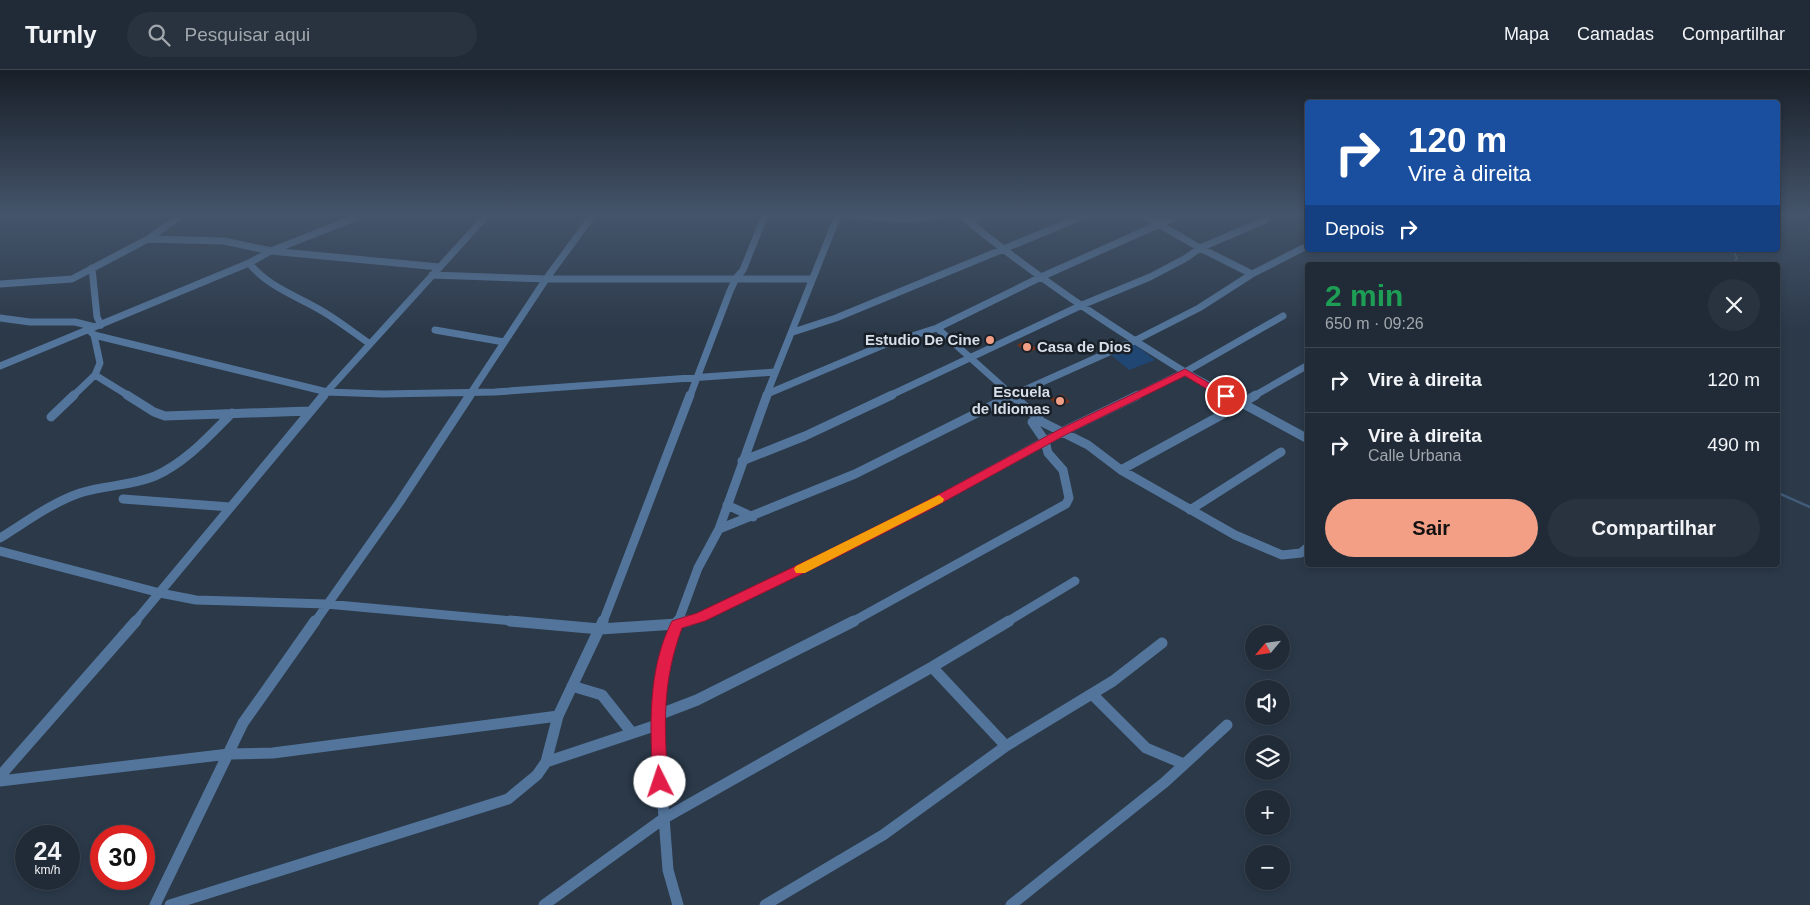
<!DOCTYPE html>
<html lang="pt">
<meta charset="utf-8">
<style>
:root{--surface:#202b37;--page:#28333f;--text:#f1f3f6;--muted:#a2a7ad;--line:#3d4752;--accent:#f39f86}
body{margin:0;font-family:Helvetica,sans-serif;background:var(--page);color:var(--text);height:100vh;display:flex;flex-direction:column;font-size:19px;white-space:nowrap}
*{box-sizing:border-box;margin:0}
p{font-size:16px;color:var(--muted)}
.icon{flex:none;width:28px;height:28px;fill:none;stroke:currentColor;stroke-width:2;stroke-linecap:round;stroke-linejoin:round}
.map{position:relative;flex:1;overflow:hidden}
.panel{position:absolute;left:1305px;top:192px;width:475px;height:305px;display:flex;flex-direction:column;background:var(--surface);border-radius:5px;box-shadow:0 2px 8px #0003,0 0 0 1px var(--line)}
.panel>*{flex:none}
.hud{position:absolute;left:1305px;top:30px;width:475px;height:152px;border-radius:5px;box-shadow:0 2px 8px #0003,0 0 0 1px var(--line);background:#1a4fa0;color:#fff;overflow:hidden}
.needle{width:32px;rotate:241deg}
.tools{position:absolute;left:1245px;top:555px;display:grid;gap:10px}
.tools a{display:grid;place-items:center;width:45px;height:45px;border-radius:50%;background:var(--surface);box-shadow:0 2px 8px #0003,0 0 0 1px var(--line);font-size:25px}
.speed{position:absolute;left:15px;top:755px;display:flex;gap:10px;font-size:25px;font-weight:700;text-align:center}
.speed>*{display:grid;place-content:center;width:65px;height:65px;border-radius:50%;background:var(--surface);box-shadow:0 2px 8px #0003,0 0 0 1px var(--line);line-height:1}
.speed small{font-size:12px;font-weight:400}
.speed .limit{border:8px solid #d22;background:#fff;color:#111}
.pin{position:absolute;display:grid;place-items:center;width:42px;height:42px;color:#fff;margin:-21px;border:2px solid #fff;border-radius:50%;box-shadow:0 1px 5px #0007}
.me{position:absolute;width:55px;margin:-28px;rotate:356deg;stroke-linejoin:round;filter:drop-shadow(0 0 4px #0008)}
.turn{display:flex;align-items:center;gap:18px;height:105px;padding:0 20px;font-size:22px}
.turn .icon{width:65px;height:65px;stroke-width:2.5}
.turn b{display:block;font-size:35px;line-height:42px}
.then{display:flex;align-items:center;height:48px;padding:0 20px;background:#0003;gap:10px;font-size:19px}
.round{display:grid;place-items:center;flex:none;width:52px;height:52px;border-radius:26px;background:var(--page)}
.headline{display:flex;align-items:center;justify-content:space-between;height:85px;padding:0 20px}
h1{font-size:30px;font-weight:800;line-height:38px;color:#1e9e55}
.cta{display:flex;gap:10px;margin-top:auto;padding:10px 20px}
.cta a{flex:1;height:58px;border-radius:30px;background:var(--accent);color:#111;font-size:20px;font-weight:800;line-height:58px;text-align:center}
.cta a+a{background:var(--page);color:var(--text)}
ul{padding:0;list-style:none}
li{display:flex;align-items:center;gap:15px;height:65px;padding:0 20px;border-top:1px solid var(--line)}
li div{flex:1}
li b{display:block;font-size:19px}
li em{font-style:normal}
header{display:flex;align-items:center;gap:30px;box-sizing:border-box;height:70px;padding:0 25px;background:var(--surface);border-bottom:1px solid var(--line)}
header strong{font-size:24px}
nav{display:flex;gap:28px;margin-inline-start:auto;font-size:18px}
.search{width:350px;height:45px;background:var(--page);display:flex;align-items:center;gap:12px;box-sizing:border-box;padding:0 18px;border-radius:28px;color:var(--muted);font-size:19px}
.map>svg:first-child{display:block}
.green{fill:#204773}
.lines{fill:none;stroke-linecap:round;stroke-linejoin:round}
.stream-far1{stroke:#415c78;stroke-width:2}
.stream{stroke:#415c78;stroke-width:2.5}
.building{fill:#73321e}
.minor-far2{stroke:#53759b;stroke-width:7}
.minor-far1{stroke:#53759b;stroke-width:9}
.minor{stroke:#53759b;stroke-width:11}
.route{fill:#e11d48;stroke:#92132f}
.slow{fill:#f59e0b}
.poi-dot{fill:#f39f86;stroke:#191f27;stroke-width:2}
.labels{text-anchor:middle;stroke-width:5;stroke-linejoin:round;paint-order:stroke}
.poi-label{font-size:15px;font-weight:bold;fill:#d5dee9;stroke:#191f27;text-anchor:end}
</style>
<header>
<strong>Turnly</strong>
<div class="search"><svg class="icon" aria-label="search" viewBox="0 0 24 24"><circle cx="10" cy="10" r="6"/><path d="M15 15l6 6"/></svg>Pesquisar aqui</div>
<nav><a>Mapa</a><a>Camadas</a><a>Compartilhar</a></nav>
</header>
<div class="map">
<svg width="1810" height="835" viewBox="0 0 1810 835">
<rect width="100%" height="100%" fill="#2b3949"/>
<path class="green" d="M1134 274 1155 290 1129 300 1110 284Z"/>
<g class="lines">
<path class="stream-far1" d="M1733 180 1737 188 1733 195"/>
<path class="stream" d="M1778 423 1810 437"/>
</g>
<path class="building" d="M1027 270 1037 279 1027 283 1017 275Z
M1062 324 1070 332 1058 337 1050 329Z"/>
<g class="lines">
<path class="minor-far2" d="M846 145 907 149 943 145
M961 145C1031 204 1107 254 1185 302L1136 326
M1143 145 1200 178 1252 204
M968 151 985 145
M148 169 224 171 271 181 439 197
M249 193C268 217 297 226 322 241 339 251 354 263 370 274
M92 198 97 247 101 255
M432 205 546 209H812
M0 214 72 209 148 169 182 145
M0 248 30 252H75L95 257
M937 258 1013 326
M89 260 94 265 327 322 383 324 495 322 775 302
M435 260 504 272
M793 262 836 248 1086 145
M94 265 100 293 95 305 129 326
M0 296 249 193 271 181 362 145
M1185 302 1229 326
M1185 302 1283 246
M767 324 881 276 937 258 1041 207 1180 145
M73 326 95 305
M323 326 487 145
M469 326 546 209 593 145
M690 326 730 221 736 208 743 200 765 145
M766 326 838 145
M889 326 1082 235 1150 207 1186 188 1200 178 1263 151 1266 149 1265 145
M1011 326 1134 271 1199 238 1252 204 1303 178
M1254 326 1308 295"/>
<path class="minor-far1" d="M127 325 154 342 165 346 309 341
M1012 325 1042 352 1088 375 1121 400 1235 465 1282 485 1301 483 1308 477
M1227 325 1308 369
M1240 334 1256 325
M51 347 74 325
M742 391 805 366 892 325
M1121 400 1225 343
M123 429 230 437
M727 435 753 447
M1190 440 1281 382
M719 459 855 404 1013 325
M0 468C26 452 51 433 80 423 105 415 131 416 155 406 185 393 209 366 232 343
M0 481 160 523 196 530 326 534 524 552
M135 552 324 325
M315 552 399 433 470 325
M603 552 690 325
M678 552 698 498 719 459 767 325
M684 552 701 547 831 485 925 437 1064 361 1138 325
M852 552 1066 434 1069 428 1063 400 1048 383 1045 371 1032 352
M1007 552 1075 511"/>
<path class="minor" d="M510 551 600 559 677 554 688 551
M932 597 1006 676
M572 616 602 625 632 663
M1092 624 1146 678 1184 694
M658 645 697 630 854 551
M546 692 657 655
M0 706 136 551
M0 711 229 684 273 683 558 646
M155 835 243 653 315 551
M170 835 508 729 537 705 546 692 558 646 603 551
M544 835 663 749 932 597 1009 551
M678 835 668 800 657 655 661 610 667 581 678 551
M765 835 883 765 1006 676 1113 611 1162 573
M1011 835 1165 712 1227 655"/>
</g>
<linearGradient id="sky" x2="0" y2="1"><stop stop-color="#181f28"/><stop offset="0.55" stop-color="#44546a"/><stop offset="1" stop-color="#44546a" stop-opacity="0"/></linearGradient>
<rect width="1810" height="262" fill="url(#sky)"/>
<path class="route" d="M1185 299 1231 326 1226 329 1222 328 1185 306 1067 364 929 440 835 488 705 551 682 558C662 612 664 655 668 712L666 716 660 718 655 716 653 712C650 658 647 600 672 551L697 543 827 481 921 434 1060 359Z"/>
<path class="slow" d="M939 425 944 429 943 432 805 503H796L794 499 796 496Z"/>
<g class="poi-dot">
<circle cx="990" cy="270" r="5"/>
<circle cx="1027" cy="277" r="5"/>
<circle cx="1060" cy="331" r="5"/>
</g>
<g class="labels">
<g class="poi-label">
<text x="980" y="275">Estudio De Cine</text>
<text x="1037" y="282" text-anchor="start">Casa de Dios</text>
<text x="1050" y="327">Escuela<tspan x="1050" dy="17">de Idiomas</tspan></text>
</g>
</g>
</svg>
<div class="tools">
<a><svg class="needle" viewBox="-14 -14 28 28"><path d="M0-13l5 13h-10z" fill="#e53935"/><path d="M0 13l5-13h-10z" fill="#a2a7ad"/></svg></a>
<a><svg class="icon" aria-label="sound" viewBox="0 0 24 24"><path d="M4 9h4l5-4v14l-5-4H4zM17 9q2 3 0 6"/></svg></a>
<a><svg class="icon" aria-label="layers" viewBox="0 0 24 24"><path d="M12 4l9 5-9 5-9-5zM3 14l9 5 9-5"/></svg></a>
<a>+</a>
<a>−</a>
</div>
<div class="speed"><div>24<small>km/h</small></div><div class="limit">30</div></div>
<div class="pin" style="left:1226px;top:326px;background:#d93025"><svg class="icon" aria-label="arrive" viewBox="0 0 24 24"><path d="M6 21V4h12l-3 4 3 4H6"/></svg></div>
<svg class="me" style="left:660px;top:712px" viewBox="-20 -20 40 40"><circle r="19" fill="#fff"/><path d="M0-13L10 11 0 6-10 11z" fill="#e11d48"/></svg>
<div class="hud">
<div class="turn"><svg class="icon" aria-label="right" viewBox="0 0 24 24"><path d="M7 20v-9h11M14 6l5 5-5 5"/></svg><div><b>120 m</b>Vire à direita</div></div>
<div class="then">Depois<svg class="icon" aria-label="right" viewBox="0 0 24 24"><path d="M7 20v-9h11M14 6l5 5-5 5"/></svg></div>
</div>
<section class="panel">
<div class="headline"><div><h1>2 min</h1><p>650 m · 09:26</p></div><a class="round"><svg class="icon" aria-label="close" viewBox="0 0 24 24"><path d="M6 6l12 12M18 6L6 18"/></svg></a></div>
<ul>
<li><svg class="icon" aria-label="right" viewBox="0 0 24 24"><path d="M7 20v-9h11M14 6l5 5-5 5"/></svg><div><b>Vire à direita</b></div><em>120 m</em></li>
<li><svg class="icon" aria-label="right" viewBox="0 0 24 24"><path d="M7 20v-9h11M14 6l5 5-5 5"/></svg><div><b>Vire à direita</b><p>Calle Urbana</p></div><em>490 m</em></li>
</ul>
<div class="cta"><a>Sair</a><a>Compartilhar</a></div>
</section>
</div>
